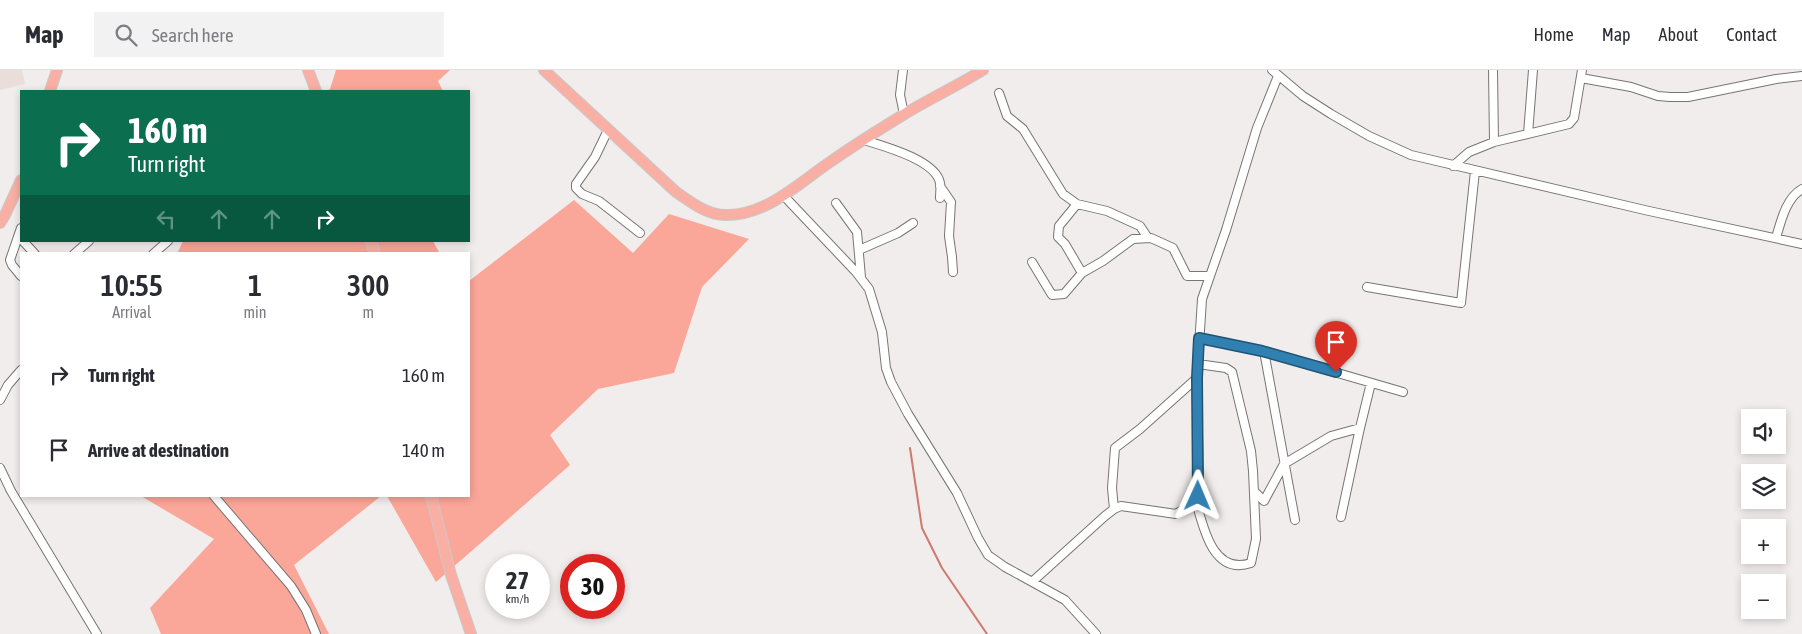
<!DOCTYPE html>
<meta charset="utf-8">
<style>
:root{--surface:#fff;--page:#f2f2f3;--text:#2b2b33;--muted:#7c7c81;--line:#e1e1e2}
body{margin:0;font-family:"Asap Condensed",sans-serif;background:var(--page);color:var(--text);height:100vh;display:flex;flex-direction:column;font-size:19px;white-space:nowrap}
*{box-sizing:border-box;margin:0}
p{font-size:16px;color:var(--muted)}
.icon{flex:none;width:28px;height:28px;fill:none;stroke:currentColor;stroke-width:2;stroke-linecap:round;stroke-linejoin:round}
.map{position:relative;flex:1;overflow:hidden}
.panel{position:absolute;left:20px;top:182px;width:450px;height:245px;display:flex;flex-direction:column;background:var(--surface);border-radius:0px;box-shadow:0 2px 8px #0003}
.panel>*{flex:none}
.top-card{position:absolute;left:20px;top:20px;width:450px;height:152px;border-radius:0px;box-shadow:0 2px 8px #0003;background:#0b6e4f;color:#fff;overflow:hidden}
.tools{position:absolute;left:1741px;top:339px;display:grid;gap:10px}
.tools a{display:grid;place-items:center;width:45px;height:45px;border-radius:0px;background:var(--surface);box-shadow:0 2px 8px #0003;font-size:25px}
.speed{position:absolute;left:485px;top:484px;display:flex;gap:10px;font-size:25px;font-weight:700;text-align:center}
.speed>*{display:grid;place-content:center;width:65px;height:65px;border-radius:50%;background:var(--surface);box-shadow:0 2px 8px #0003;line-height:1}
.speed small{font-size:12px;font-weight:400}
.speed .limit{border:8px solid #d22;background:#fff;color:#111}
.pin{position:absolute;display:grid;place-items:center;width:42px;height:42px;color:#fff;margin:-51px -21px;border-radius:50% 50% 50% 0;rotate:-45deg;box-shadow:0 0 5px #0007}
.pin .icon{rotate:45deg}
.me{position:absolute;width:55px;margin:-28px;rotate:1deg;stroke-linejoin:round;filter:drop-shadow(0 0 4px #0008)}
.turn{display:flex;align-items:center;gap:18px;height:105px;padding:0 25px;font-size:22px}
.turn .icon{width:65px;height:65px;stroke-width:2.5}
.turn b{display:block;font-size:35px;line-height:42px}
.lanes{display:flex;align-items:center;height:48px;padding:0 25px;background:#0003;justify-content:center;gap:25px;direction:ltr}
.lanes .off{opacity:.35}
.eta{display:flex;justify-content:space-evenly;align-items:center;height:85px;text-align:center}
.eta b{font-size:30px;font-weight:600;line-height:35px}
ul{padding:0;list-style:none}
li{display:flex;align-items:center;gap:15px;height:75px;padding:0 25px}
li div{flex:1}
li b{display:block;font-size:19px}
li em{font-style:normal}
header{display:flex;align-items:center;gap:30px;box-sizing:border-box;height:70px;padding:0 25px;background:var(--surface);border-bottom:1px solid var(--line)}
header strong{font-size:24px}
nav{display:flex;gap:28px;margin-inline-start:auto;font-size:18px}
.search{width:350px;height:45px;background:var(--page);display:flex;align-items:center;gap:12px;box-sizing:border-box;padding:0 18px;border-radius:0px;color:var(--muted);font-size:19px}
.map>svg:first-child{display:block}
.built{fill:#eadedb}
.green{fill:#faa698}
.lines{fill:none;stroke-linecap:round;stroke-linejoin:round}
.stream{stroke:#cc7b6d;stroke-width:2}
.minor-casing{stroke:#787574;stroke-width:10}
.major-casing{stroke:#c9c9c9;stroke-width:12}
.minor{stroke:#fff;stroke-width:8}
.major{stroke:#f9afa4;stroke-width:10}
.route-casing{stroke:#205374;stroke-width:12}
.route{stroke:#3180b2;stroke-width:9}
</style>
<header>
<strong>Map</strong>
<div class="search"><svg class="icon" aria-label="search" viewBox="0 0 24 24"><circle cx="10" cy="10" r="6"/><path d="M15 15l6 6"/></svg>Search here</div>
<nav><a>Home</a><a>Map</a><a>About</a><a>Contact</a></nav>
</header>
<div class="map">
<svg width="1802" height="564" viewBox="0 0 1802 564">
<rect width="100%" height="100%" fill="#f1edec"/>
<path class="built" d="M0 0H22L25 14 0 20Z"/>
<path class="green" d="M336 0H450L438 11 443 21H327L330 19Z
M574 130 633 183 669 144 749 169 702 217 674 303 598 319 550 365 570 395 436 512 387 426H469V211Z
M183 171H433L440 184H177Z
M141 426H381L294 495 329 564H161L150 538 214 469Z"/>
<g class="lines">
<path class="stream" d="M910 378 922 458 942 498 987 564"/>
<g class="minor-casing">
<path id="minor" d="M903 0 900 25 904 44
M1272 0 1303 26 1331 44 1369 66 1411 85 1649 141 1802 174
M1493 0 1494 72
M1581 8 1631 17 1658 26 1670 27H1688L1776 9 1802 6
M999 23 1007 46 1023 59 1063 124 1077 134
M608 60 595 87 576 114V118L582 124 599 131 640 163
M1528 64 1533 0
M864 70C883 76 936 90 940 113 941 117 940 123 940 128
M1453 96 1469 82 1494 72 1569 54 1574 48 1582 0
M940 116 951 132 949 166 952 187 953 202
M783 125 856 202 869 219 882 262 886 298 891 312 908 344 957 423 978 468 988 485 1005 497 1065 530 1096 564
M836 133 857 162 861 207
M21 158 10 190 12 195 21 206
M1776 168C1781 151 1786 128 1802 119
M23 171 35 184
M859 180 898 163 913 153
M74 184 89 171
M153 184 168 171
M1032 192 1052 225 1064 224 1082 203 1103 191 1133 169 1151 168 1173 178 1187 206H1209
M1082 203 1065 174 1058 167 1059 156 1077 134 1107 141 1140 156 1148 168
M1367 217 1461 233 1475 101
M1199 268 1262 281 1403 322
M1264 281 1295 450
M0 330 8 315 21 300
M0 398 11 421 97 564
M1255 422 1264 431 1284 394 1331 366 1360 358 1371 313
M214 426 291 516 306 540 316 564
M1196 431C1203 457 1213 506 1251 493L1256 469 1253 401 1251 381 1232 302 1226 298 1198 294
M1114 439 1112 418 1115 378 1140 359 1197 308
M1341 447 1360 358
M1033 511 1105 446 1114 439 1121 436 1176 444 1194 433 1199 422 1197 308 1202 229 1226 160 1257 58 1278 6"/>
</g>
<g class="major-casing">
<path id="major" d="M308 0 316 21
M544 0 676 122C691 132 708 146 727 145 768 145 801 111 833 90 856 74 880 59 903 45 929 29 957 16 983 0
M50 21 57 0
M0 153 5 145 21 110
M371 171 375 184
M431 426 451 505 471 564"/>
</g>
<use href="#minor" class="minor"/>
<use href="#major" class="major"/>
</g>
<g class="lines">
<g class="route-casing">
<path id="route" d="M1198 426 1197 308 1199 268 1262 281 1336 302"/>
</g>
<use href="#route" class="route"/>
</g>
</svg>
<div class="tools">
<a><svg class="icon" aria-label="sound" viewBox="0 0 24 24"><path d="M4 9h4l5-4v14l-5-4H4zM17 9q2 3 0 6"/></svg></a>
<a><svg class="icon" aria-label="layers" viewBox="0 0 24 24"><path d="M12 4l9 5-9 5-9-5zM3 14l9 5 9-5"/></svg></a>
<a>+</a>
<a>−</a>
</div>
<div class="speed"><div>27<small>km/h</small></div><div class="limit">30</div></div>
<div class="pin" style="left:1336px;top:302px;background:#d93025"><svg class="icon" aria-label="arrive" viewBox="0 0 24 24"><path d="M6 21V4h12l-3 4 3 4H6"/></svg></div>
<svg class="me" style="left:1198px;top:426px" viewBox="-20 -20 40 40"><path d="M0-17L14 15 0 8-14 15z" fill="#3180b2" stroke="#fff" stroke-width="4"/></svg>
<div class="top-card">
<div class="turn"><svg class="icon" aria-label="right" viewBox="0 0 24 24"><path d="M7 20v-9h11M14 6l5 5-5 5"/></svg><div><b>160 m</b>Turn right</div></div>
<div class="lanes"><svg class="icon off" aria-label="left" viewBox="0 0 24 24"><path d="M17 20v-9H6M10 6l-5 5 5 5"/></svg><svg class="icon off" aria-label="ahead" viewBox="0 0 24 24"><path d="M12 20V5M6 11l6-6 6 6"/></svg><svg class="icon off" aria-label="ahead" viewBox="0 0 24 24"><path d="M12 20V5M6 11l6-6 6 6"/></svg><svg class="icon" aria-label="right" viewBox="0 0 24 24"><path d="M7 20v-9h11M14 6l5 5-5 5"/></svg></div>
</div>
<section class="panel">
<div class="eta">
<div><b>10:55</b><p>Arrival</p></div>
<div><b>1</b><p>min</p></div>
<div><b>300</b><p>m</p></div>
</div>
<ul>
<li><svg class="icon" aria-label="right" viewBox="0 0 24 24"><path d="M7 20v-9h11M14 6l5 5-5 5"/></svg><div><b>Turn right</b></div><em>160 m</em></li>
<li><svg class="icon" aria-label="arrive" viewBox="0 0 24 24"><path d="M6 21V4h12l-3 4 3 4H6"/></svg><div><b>Arrive at destination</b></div><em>140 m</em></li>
</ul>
</section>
</div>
